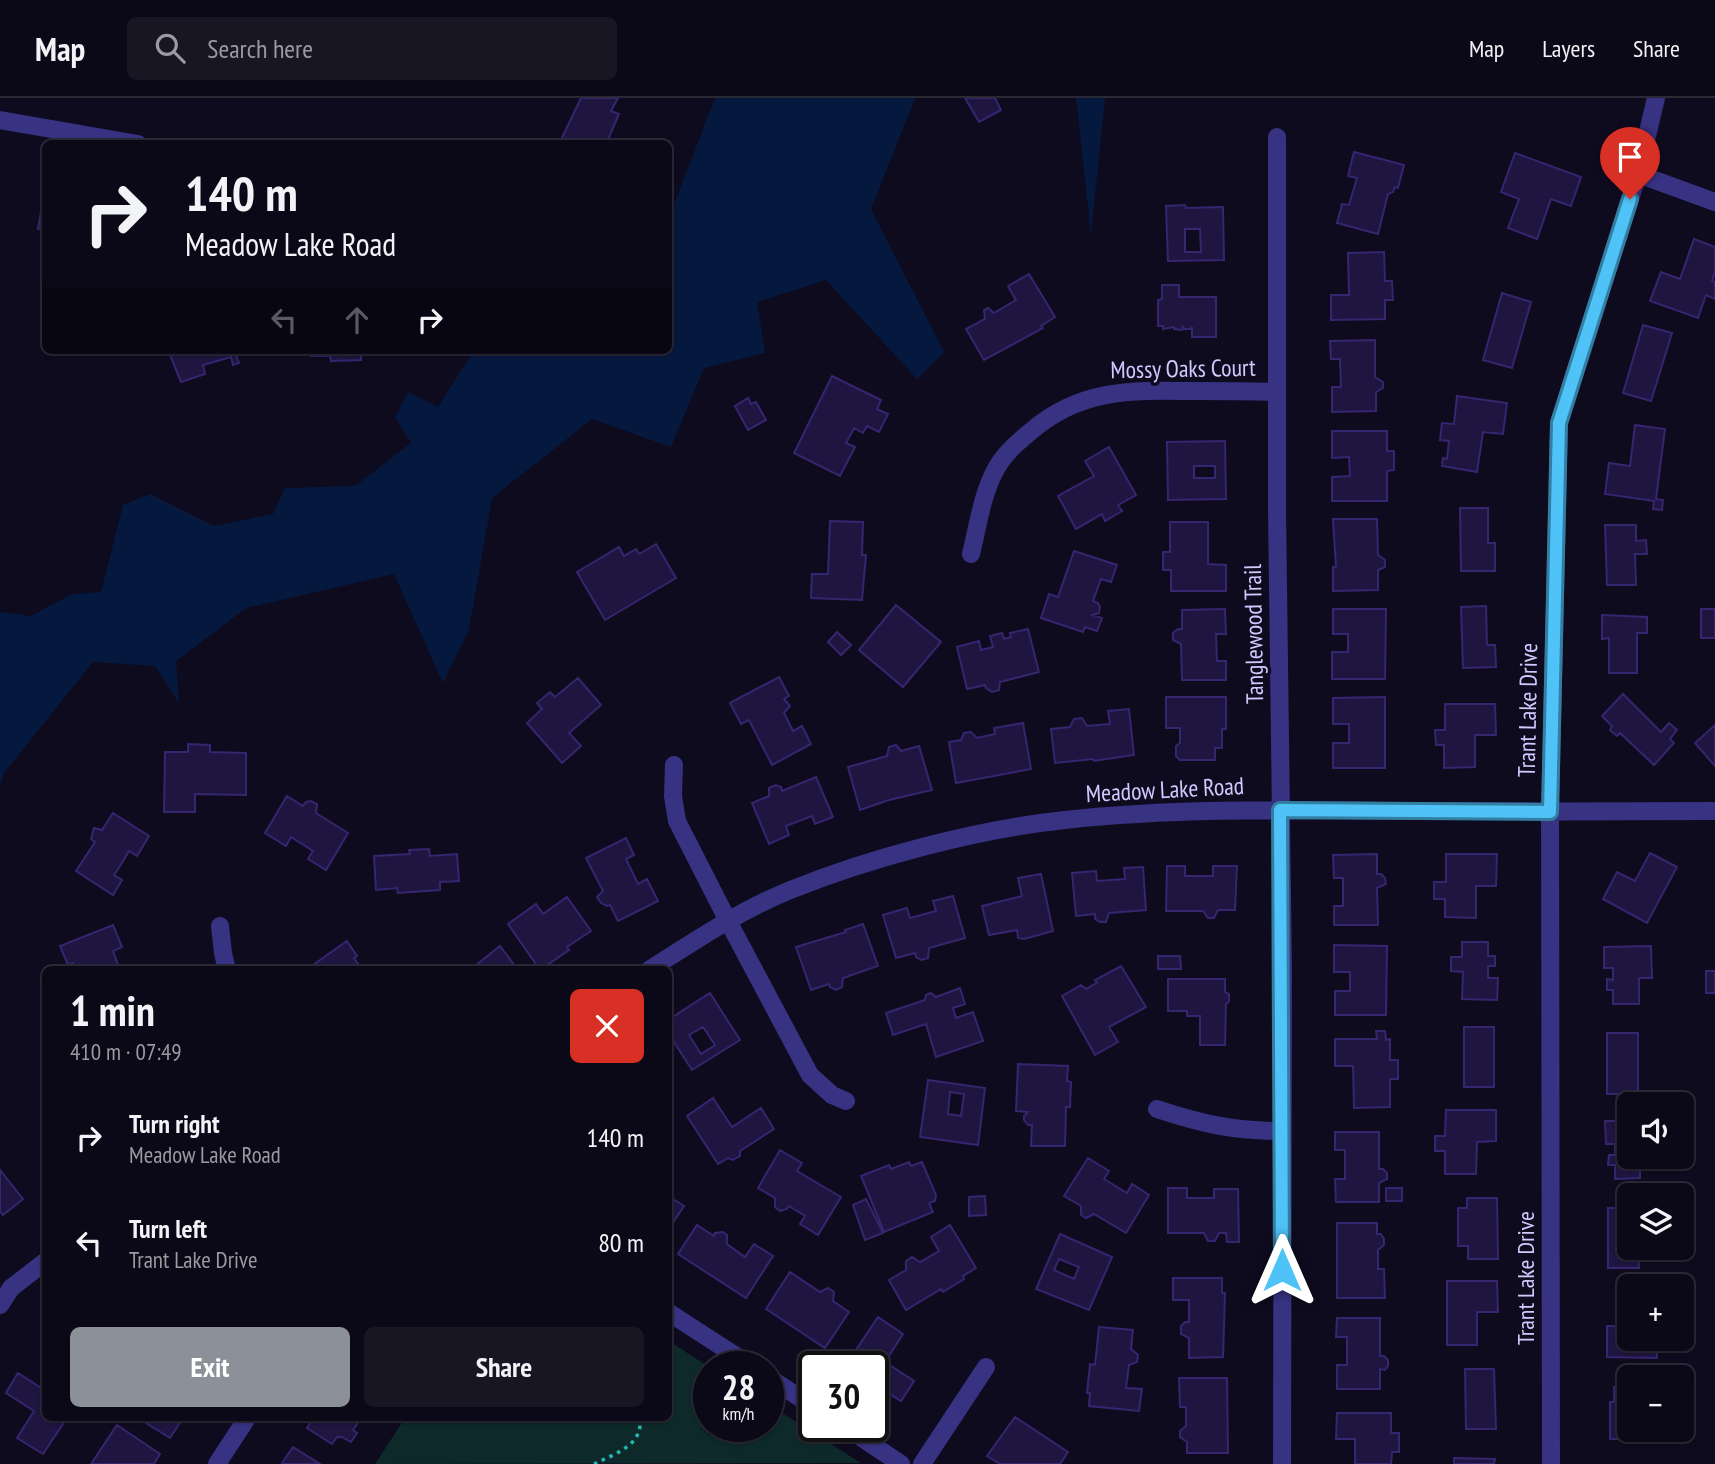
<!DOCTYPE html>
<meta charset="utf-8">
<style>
:root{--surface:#0b0817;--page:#191624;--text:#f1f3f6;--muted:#9a9aa1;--line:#2b2936;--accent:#8c9099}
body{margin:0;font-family:"PT Sans Narrow",sans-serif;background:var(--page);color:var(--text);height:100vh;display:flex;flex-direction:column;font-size:26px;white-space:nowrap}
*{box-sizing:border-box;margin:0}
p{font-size:23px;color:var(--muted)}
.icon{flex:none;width:38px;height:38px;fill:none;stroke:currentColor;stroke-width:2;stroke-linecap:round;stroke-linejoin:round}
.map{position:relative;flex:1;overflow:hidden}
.sheet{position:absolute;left:42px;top:868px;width:630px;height:455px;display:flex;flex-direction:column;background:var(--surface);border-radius:10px;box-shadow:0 2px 5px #0004,0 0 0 2px var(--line)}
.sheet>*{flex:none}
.hud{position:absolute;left:42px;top:42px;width:630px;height:214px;border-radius:10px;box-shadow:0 2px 5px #0004,0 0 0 2px var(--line);background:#0b0817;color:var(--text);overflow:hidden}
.controls{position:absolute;left:1617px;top:994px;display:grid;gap:14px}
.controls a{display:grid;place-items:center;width:77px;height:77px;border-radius:10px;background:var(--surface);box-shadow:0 2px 5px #0004,0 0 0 2px var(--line);font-size:35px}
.speed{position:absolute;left:693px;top:1253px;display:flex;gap:14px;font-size:35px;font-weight:700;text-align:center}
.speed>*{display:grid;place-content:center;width:91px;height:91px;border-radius:50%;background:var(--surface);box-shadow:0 2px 5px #0004,0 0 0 2px var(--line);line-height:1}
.speed small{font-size:18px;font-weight:400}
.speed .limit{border:4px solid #111;border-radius:10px;background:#fff;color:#111}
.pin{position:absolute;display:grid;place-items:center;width:60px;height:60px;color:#fff;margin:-72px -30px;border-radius:50% 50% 50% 0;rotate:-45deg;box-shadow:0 0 7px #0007}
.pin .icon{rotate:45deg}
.me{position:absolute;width:77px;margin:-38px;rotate:0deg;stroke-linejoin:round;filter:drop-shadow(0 0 5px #0008)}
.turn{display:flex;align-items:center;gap:24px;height:147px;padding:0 28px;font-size:32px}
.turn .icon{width:91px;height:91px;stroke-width:2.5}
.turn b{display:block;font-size:49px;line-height:60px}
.lanes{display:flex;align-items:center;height:66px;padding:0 28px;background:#0003;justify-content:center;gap:35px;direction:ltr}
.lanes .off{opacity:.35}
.round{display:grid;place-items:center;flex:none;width:74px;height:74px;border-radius:10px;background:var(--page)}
.headline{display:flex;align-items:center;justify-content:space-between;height:119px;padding:0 28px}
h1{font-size:42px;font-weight:700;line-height:52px}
.button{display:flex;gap:14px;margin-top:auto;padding:14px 28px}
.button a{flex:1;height:80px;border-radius:10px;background:var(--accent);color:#fff;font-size:28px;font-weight:700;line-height:80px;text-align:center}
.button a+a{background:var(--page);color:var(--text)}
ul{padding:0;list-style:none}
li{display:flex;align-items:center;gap:21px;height:105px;padding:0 28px}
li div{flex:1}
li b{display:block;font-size:26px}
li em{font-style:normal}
header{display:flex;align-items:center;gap:42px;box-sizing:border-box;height:98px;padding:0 35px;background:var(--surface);border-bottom:2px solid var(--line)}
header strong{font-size:33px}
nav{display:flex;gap:38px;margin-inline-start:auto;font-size:24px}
.search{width:490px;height:63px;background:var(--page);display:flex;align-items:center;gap:18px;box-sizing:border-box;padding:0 24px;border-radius:10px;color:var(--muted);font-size:26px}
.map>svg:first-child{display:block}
.green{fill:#0d2929}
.water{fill:#05183e}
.building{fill:#1f1541;stroke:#36256f;stroke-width:2;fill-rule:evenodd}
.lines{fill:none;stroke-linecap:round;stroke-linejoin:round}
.path{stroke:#24b8b3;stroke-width:3.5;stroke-dasharray:3.5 5;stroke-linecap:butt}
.minor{stroke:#373282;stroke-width:18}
.route-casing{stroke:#337fa1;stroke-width:18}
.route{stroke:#4fc3f7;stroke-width:12}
.labels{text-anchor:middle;stroke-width:7;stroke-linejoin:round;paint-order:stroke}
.street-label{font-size:24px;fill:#d0c9ff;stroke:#0f0b1f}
</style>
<header>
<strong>Map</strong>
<div class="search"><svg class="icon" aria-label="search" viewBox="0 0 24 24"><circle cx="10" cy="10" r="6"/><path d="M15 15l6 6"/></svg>Search here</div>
<nav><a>Map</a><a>Layers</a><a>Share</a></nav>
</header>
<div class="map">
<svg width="1715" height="1366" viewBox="0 0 1715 1366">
<rect width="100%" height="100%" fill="#0f0b1f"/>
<path class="green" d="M669 1243 709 1269V1328H768V1306L861 1365 375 1366 405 1320H668Z"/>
<path class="water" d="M715 0H915L871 111 944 254 917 281 826 182 757 204 765 255 704 270 671 349 592 321 492 400 469 532 443 585 394 476 246 510 176 563 179 605 155 568 93 564 4 675 0 688V514L31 518 72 496 101 494 123 407 150 396 214 428 273 416 285 390 355 388 411 345 395 319 408 294 438 309 472 255 470 252H668L669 119Z
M1076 0H1105L1091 136Z"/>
<path class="building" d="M581 0H618L611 13 619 16 606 46H559Z
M965 0H995L1001 12 979 24Z
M1354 54 1404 67 1398 90 1395 89 1393 94 1388 96 1378 136 1337 125 1342 106 1349 107 1357 80 1348 78Z
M1515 55 1581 79 1571 108 1551 101 1537 141 1508 130 1519 101 1501 94Z
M43 102H46V132L38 131Z
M1185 107 1186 110 1223 109 1224 162 1168 163 1166 108ZM1185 131H1200L1201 154H1185Z
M1694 141 1715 149V174L1712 183 1715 184V201L1706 197 1698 220 1650 203 1661 174 1680 181Z
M1384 154 1385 183H1392L1393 202H1385V221L1331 222V197H1349L1348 155Z
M1029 176 1055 219 1041 228 1043 230 984 262 966 231 985 221 984 212 988 210 994 215 1016 202 1008 188Z
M1162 187H1179V199H1216V239H1192V229L1191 231H1184L1183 229 1182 232 1174 231V229L1163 231V228H1158V202L1162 201Z
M1502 195 1531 204 1512 270 1483 262Z
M1643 227 1672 235 1651 303 1623 295Z
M1375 242V279L1383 284V290L1376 294V313L1332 314V289H1341L1340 261H1331L1330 243Z
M168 252H248L249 253 236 257 239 265 233 267 231 259 203 267 205 276 181 284Z
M307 252H361V262L331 263 330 258H311L310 252Z
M832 278 881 302 877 311 888 316 879 334 867 328 863 335 854 330 846 345 855 349 840 378 794 355Z
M1457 298 1507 305 1503 336 1483 334 1477 374 1442 368 1443 360 1447 361 1449 343 1440 342 1442 325 1454 326Z
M748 300 751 306 756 304 766 322 748 332 735 308Z
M1635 327 1665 331 1656 401 1663 402 1662 412 1653 411 1654 403 1605 396 1609 365 1630 368Z
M1332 333H1387V353H1394V372L1387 373V403H1332V379L1350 378 1349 359 1332 360Z
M1225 343 1226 401 1168 402 1167 344ZM1194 368H1215V380H1194Z
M1109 349 1136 397 1118 407 1122 413 1105 423 1102 416 1076 431 1058 398 1094 378 1085 363Z
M1460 410H1488V445H1495V473H1461Z
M1333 421H1377L1378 457 1385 462V469L1378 472V492L1333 493V469H1336Z
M830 423 863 424 862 457H866L862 502 811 500 812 476H828Z
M1170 424H1208V466L1226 467V493H1171V472H1163V454H1170Z
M1605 427H1636V443L1646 442 1647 456H1635L1636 487H1607Z
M656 446 676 480 605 522 577 474 619 449 624 458 636 451 639 456Z
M1074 453 1117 467 1111 484 1101 481 1093 503 1098 505 1100 509 1099 515 1093 517 1102 520 1097 533 1085 529 1083 534 1041 520 1049 496 1058 499Z
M896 507 941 544 903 589 859 552Z
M1486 508 1487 547H1495L1496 569 1463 570 1461 509Z
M1225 511 1226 536H1216L1217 563H1226V582H1182L1181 546 1173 542V535L1178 531H1182V512Z
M1333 511H1386L1385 581H1332V554H1348V536H1333Z
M1701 511H1715V540H1701Z
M1602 517 1647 519V535H1637V575H1609V540L1602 541Z
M1028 531 1039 574 1000 584 999 592 992 594 986 590 985 587 967 591 957 549 979 543 981 552 993 549 990 538 1002 535 1004 541 1011 539 1010 535Z
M837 534 851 547 841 557 828 544Z
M779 579 789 598 784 601 790 608 784 615 793 633 802 628 811 646 772 667 749 622 741 626 730 605Z
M578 580 601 607 569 635 581 648 562 665 527 625 542 611 537 605 550 594 555 599Z
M1623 596 1661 634 1669 625 1677 632 1670 641 1674 645 1654 667 1620 635 1617 638 1610 632 1612 628 1602 618Z
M1166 599H1226V631H1222V650H1215V662H1180L1176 658V648L1180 645V630H1166Z
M1385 599V670H1333V645H1349V626H1333V600Z
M1445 606H1495L1496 637H1475V669L1444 670V647H1436L1435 632H1445Z
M1129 611 1134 657 1094 663 1093 661 1055 665 1051 631 1070 629 1074 621 1082 620 1087 628 1110 626 1108 613Z
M1023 625 1031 671 956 685 949 644 961 642 964 635 971 634 977 640 995 636 994 630Z
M1715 627V668L1695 645Z
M188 646 210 647V654L246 655V697L195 696V714H164L165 654H188Z
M896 647 901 653 919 648 932 692 889 702 860 712 848 669 887 658 889 649Z
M816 679 833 719 815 726 812 718 786 728 789 737 769 746 752 705 769 698V690L776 687 781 689 782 693Z
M287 698 303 708 306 704 311 703 317 706 316 715 348 735 326 772 308 761 313 753 291 739 286 748 265 735Z
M113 715 149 738 137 758 129 753 120 768 114 777 122 782 113 797 76 773 95 744 91 741 94 730 102 732Z
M626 740 634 757 626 761 638 786 647 781 658 803 618 823 610 807 607 808 601 805 597 799 603 793 586 760Z
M429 751 430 758 457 756 459 783 440 784V792L398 795 397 790 376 792 374 758 410 756 409 752Z
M1650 755 1677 769 1647 825 1603 801 1617 774 1635 783Z
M1377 756V776H1381L1385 780 1386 786 1377 790 1378 827H1334V808H1343V780H1334L1333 757Z
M1446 756H1497L1496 788H1476V820L1445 819V801H1434V784H1446Z
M1167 768H1185V778H1213V768H1237L1235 812H1218L1214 820H1208L1203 813H1166Z
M1143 769 1146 812 1109 815 1106 824H1100L1095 821V816L1076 818 1072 775 1096 773 1097 783 1125 781 1124 770Z
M1041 776 1053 833 1024 841 1018 840 1017 832 989 837 982 808 1022 798 1018 780Z
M953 798 965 840 929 850 928 860 921 862 916 859 915 855 896 860 883 817 907 810 910 820 936 813 933 803Z
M567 799 591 833 567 849 569 852 540 872 508 826 536 806 543 816Z
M863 826 878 868 843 880 842 889 836 892 830 889 829 886 811 892 796 849 846 834 845 832Z
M113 827 122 849 113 853 120 872H76L73 865 68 867 60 848Z
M347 843 357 858 354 860 362 872H306Z
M1462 844H1488V858H1495V868H1488V880H1498L1497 902 1462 901 1463 874 1451 873V859H1462Z
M1334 847 1387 848 1386 917H1335V893H1350V874H1334Z
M500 848 518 872H470Z
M1651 848 1652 880H1639V906H1613V892H1607V881L1613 882V870H1604V849Z
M1158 858H1180L1181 871H1158Z
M1121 868 1146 909 1109 929 1118 944 1095 957 1062 898 1081 887 1086 891 1097 885 1095 882Z
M1706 873H1715V895H1706Z
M1168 881H1225V894L1229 896V903L1226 906 1225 947H1200V918H1187V913H1168Z
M960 890 965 906 953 910 956 920 973 914 983 943 936 959 926 926 893 937 886 915 925 902 926 897 931 895 936 899Z
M710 895 740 942 692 972 668 935V922ZM703 929 715 947 701 956 689 937Z
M1464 929H1494V989H1464Z
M1376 933H1385L1386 942 1390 941V962H1398V981H1390V1009L1354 1010 1353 968H1335V941H1377Z
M1607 935H1638V996H1607Z
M1018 966 1068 968 1067 983 1071 984 1070 1009H1066L1065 1048H1031L1032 1027H1028L1024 1022V1018L1028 1014 1016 1013Z
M928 982 985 990 978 1047 920 1039ZM950 994 964 996 961 1018 948 1016Z
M713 1000 732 1029 761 1010 774 1031 740 1053V1058L733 1062 728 1060 718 1066 687 1018Z
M1446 1012H1496V1043L1477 1044 1476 1076H1445V1053H1435V1038H1445Z
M1605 1023H1629V1059H1640V1080L1615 1081V1067H1608L1609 1057H1615V1046H1606Z
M1335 1034H1379V1071H1383L1387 1075V1081L1379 1085V1104H1336L1335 1081H1345V1052H1335Z
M780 1052 802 1065 797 1073 841 1099 818 1137 800 1126 805 1118 789 1108 787 1111 780 1113 775 1109V1100L758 1090Z
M1088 1060 1109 1073 1104 1081 1127 1095 1132 1086 1149 1097 1126 1135 1094 1116 1086 1120 1081 1117V1108L1064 1098Z
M909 1064 911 1068 922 1064 936 1097 935 1103 929 1105 933 1114 884 1134 861 1078 889 1067 891 1071Z
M0 1072 23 1101 3 1117 0 1113Z
M1168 1090H1187V1100H1214V1091H1238L1239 1144H1227L1226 1135H1219L1215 1143H1208L1204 1135H1168Z
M1386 1090H1402V1103H1386Z
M668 1098 684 1108 668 1132Z
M985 1098 986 1117 969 1118V1099Z
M1467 1100H1497L1498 1161H1468V1148H1458V1110H1467Z
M866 1101 883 1135 865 1142 853 1107Z
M1608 1110H1629V1150H1638L1639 1170H1608Z
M1337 1125H1377V1136H1381L1384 1141V1147L1378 1152V1171H1384L1385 1200H1337Z
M697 1127 714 1138 715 1135 723 1134 727 1137V1146L745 1159 754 1146 773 1158 746 1200 678 1156Z
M950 1127 976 1170 963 1178 964 1181 943 1194 941 1191 906 1212 889 1182 906 1172V1163L912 1159 920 1164 939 1153 931 1139Z
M1060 1136 1112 1159 1089 1212 1036 1191ZM1059 1161 1079 1169 1074 1181 1054 1172Z
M790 1174 820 1194 828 1190 834 1194 833 1203 849 1214 825 1250 766 1211Z
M1173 1180H1222V1195H1225L1223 1259 1189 1260V1240L1181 1236V1228L1185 1224H1189V1202H1173Z
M1447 1183H1497L1498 1214H1477V1247H1447Z
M1627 1195H1629V1241H1657V1260L1607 1259V1228H1627Z
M878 1219 903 1236 885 1264 914 1283 901 1303 873 1285V1269L846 1267Z
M1337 1220H1380V1258H1384L1388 1262V1268L1385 1272 1380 1271V1291H1337V1267H1347V1239H1336Z
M1099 1229 1133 1232 1131 1251 1138 1257 1137 1264 1129 1267 1126 1290 1142 1291 1139 1313 1089 1308 1090 1295H1087L1090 1266 1095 1267Z
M1465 1271H1494L1496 1331H1466Z
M18 1275 46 1293V1320H67L43 1356 17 1340 34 1313 6 1295Z
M1179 1280H1227L1228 1355H1187V1344L1180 1339V1333L1186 1328V1309H1180Z
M1614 1289H1629V1332H1641V1341H1610V1304H1614Z
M1337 1315H1391V1335H1399V1354H1392L1391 1366H1355V1341H1336Z
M1015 1319 1068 1354 1060 1366H1000L987 1358Z
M138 1320H176L181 1323 170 1340Z
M313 1320H359L360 1322 353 1332 357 1335 351 1344 342 1339H337L332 1346 307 1330Z
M117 1327 160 1356 154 1366H91Z
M293 1349 320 1366H284L282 1365Z
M1454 1360 1495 1361 1494 1366H1454Z"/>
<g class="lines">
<path class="path" d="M594 1366C616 1355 643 1348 640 1320"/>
<path class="minor" d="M0 22 138 46
M1277 39V411L1283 872 1282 1366
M1638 76 1715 104
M971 456C978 428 982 395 997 369 1005 355 1017 345 1030 334 1079 291 1130 292 1191 293 1220 293 1249 293 1277 294
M674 667 673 698 677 723 728 823 810 977 832 997 846 1003
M220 828 223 855 227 872
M649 872C693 844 739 813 788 793 869 760 978 731 1065 722 1175 710 1285 712 1395 713 1502 714 1608 713 1715 713
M1157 1011C1202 1026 1234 1033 1282 1033
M0 1207 11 1190 46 1163
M668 1214 753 1269
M768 1279 814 1309
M844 1328 901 1366
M217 1366 247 1320
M922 1366 986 1269
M1551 1366 1550 714 1559 325 1638 76 1656 0"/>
</g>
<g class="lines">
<g class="route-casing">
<path id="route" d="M1282 1172 1280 712 1550 714 1559 325 1630 101"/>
</g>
<use href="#route" class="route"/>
</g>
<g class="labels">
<g class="street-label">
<text transform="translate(1183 271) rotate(-1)" y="8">Mossy Oaks Court</text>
<text transform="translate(1254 536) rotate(-91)" y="8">Tanglewood Trail</text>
<text transform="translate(1528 612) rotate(-89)" y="8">Trant Lake Drive</text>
<text transform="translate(1165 692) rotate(-3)" y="8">Meadow Lake Road</text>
<text transform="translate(1526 1180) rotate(-90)" y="8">Trant Lake Drive</text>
</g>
</g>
</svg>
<div class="controls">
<a><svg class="icon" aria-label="sound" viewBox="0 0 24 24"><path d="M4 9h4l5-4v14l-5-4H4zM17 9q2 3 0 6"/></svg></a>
<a><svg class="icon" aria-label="layers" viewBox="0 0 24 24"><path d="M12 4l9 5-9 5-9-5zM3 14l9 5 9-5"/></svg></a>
<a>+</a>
<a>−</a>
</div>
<div class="speed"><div>28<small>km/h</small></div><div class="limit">30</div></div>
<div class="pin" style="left:1630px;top:101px;background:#d93025"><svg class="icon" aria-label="arrive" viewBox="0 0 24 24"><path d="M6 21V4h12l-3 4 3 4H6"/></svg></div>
<svg class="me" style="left:1282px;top:1172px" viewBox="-20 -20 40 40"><path d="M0-17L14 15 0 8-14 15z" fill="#4fc3f7" stroke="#fff" stroke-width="4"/></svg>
<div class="hud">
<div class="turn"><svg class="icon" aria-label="right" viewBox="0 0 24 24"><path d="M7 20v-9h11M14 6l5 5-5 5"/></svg><div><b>140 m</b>Meadow Lake Road</div></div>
<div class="lanes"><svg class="icon off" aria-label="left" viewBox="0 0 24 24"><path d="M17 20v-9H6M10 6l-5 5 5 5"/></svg><svg class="icon off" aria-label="ahead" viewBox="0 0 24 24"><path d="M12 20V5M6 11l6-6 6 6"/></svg><svg class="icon" aria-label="right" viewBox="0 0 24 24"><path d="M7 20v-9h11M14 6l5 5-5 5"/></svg></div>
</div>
<section class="sheet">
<div class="headline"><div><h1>1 min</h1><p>410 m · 07:49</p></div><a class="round" style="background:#d93025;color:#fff"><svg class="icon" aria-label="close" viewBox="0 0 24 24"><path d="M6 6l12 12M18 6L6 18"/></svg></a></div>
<ul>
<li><svg class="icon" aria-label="right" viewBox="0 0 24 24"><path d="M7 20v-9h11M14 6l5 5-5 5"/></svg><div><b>Turn right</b><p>Meadow Lake Road</p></div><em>140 m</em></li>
<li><svg class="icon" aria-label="left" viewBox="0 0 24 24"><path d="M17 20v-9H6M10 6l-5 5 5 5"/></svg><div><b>Turn left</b><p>Trant Lake Drive</p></div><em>80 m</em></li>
</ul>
<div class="button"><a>Exit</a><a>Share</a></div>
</section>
</div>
